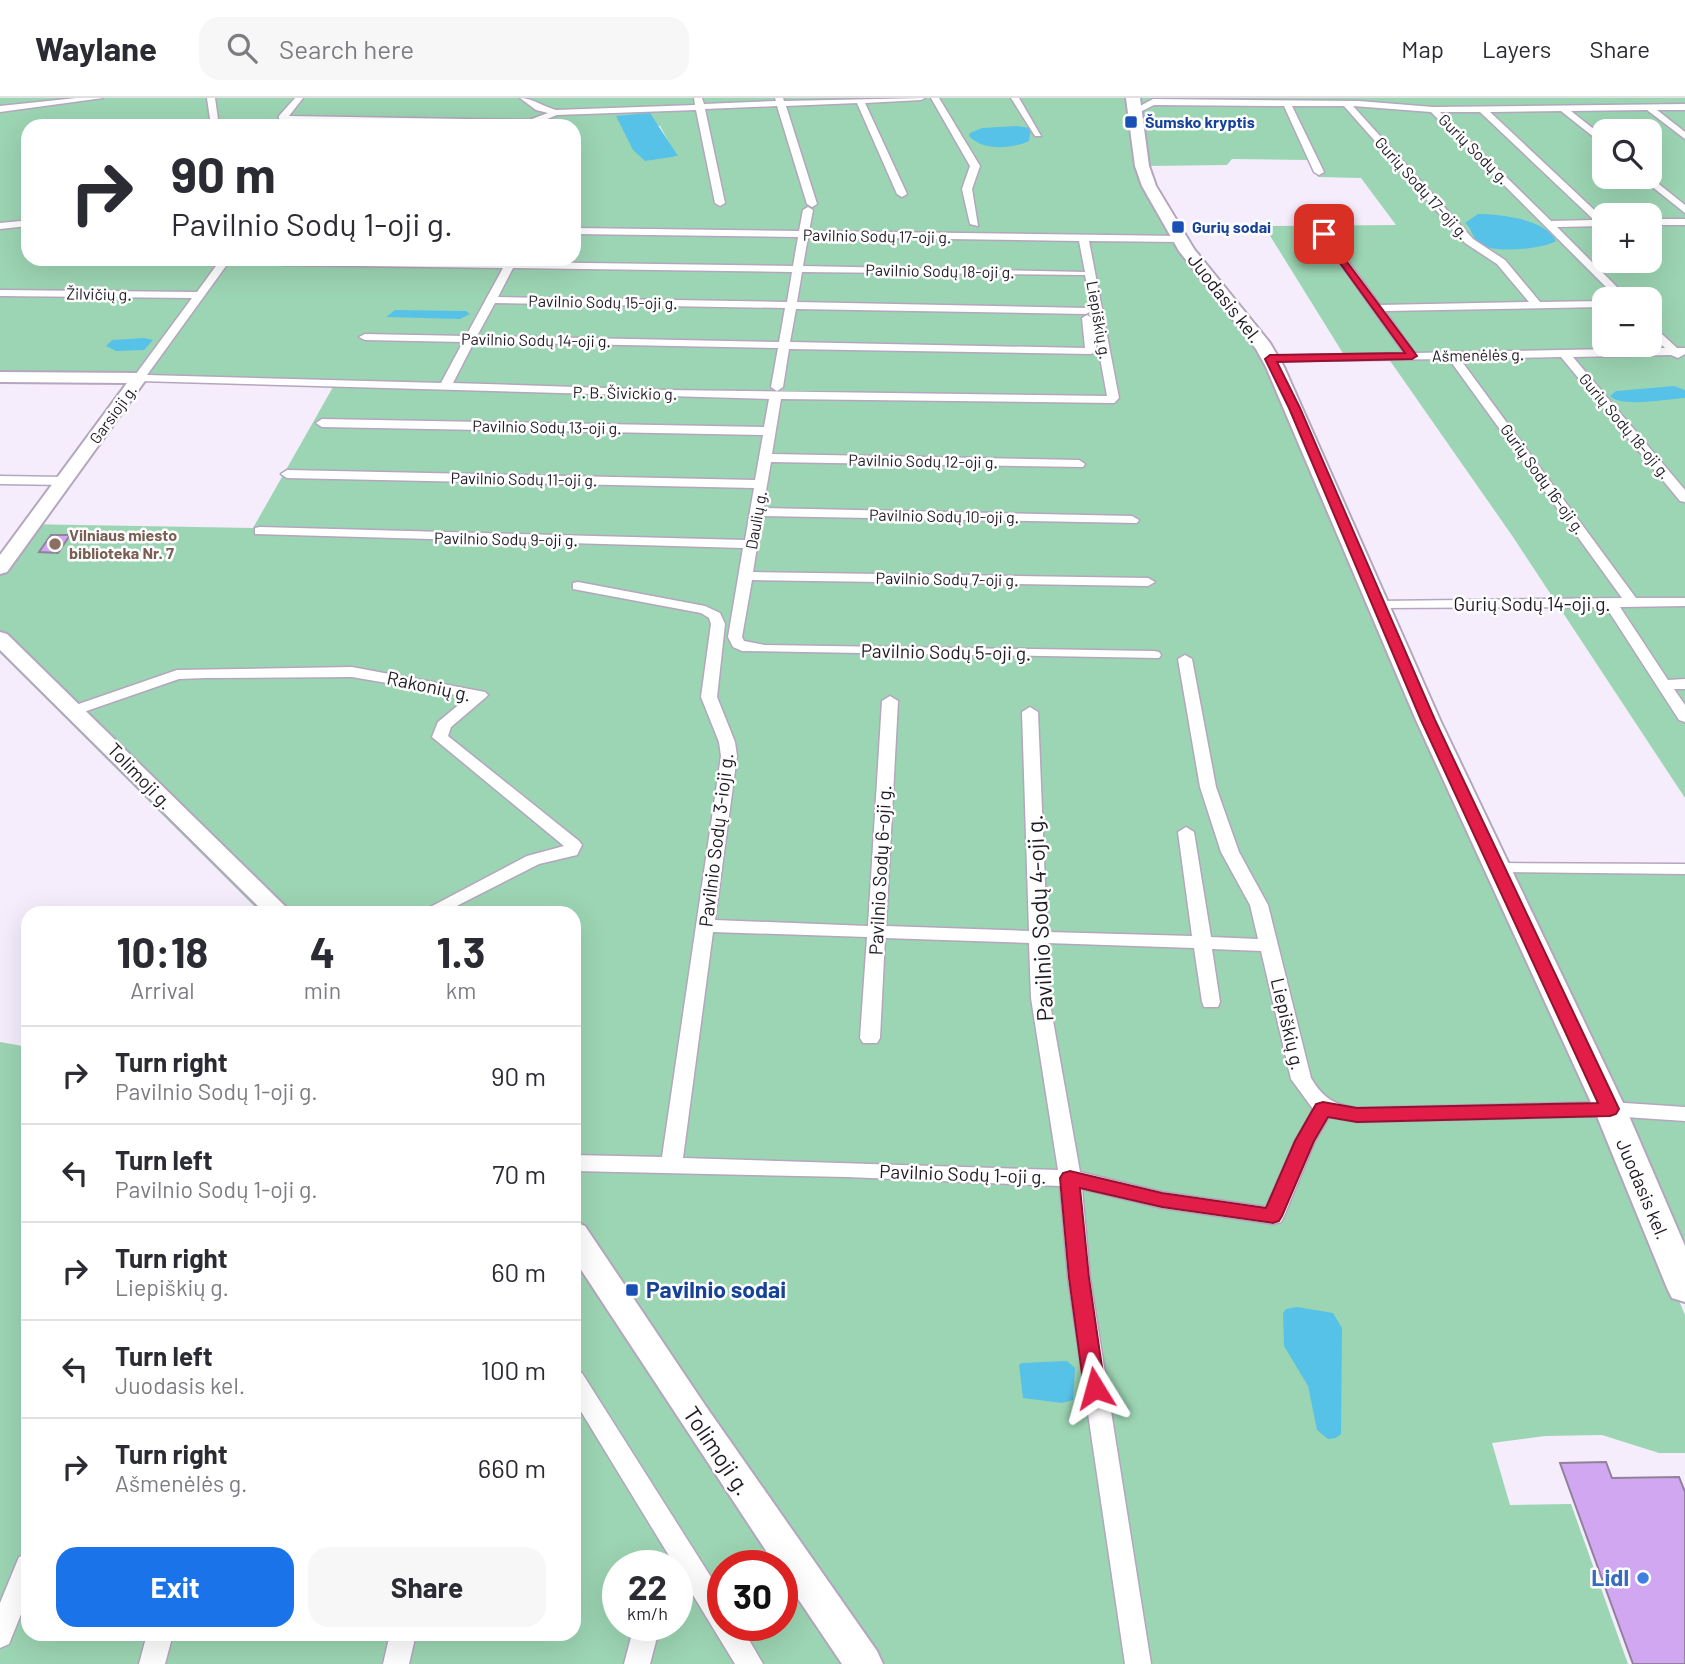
<!DOCTYPE html>
<meta charset="utf-8">
<style>
:root{--surface:#fff;--page:#f7f7f7;--text:#2b2b33;--muted:#7c7c81;--line:#e1e1e2;--accent:#1a73e8}
body{margin:0;font-family:Barlow,sans-serif;background:var(--page);color:var(--text);height:100vh;display:flex;flex-direction:column;font-size:26px;white-space:nowrap}
*{box-sizing:border-box;margin:0}
p{font-size:23px;color:var(--muted)}
.icon{flex:none;width:38px;height:38px;fill:none;stroke:currentColor;stroke-width:2;stroke-linecap:round;stroke-linejoin:round}
.map{position:relative;flex:1;overflow:hidden}
.sheet{position:absolute;left:21px;top:808px;width:560px;height:735px;display:flex;flex-direction:column;background:var(--surface);border-radius:21px;box-shadow:0 7px 28px #0002}
.sheet>*{flex:none}
.banner{position:absolute;left:21px;top:21px;width:560px;height:147px;border-radius:21px;box-shadow:0 7px 28px #0002;background:#fff;color:var(--text);overflow:hidden}
.tools{position:absolute;left:1592px;top:21px;display:grid;gap:14px}
.tools a{display:grid;place-items:center;width:70px;height:70px;border-radius:14px;background:var(--surface);box-shadow:0 7px 28px #0002;font-size:35px}
.speed{position:absolute;left:602px;top:1452px;display:flex;gap:14px;font-size:35px;font-weight:700;text-align:center}
.speed>*{display:grid;place-content:center;width:91px;height:91px;border-radius:50%;background:var(--surface);box-shadow:0 7px 28px #0002;line-height:1}
.speed small{font-size:18px;font-weight:400}
.speed .limit{border:10px solid #d22;background:#fff;color:#111}
.pin{position:absolute;display:grid;place-items:center;width:60px;height:60px;color:#fff;margin:-30px;border-radius:14px;box-shadow:0 4px 10px #0006}
.me{position:absolute;width:77px;margin:-38px;rotate:352deg;stroke-linejoin:round;filter:drop-shadow(0 0 5px #0008)}
.turn{display:flex;align-items:center;gap:24px;height:147px;padding:0 35px;font-size:32px}
.turn .icon{width:91px;height:91px;stroke-width:2.5}
.turn b{display:block;font-size:49px;line-height:60px}
.eta{display:flex;justify-content:space-evenly;align-items:center;height:119px;text-align:center}
.eta b{font-size:42px;font-weight:700;line-height:49px}
.action{display:flex;gap:14px;margin-top:auto;padding:14px 35px}
.action a{flex:1;height:80px;border-radius:21px;background:var(--accent);color:#fff;font-size:28px;font-weight:700;line-height:80px;text-align:center}
.action a+a{background:var(--page);color:var(--text)}
ul{padding:0;list-style:none}
li{display:flex;align-items:center;gap:21px;height:98px;padding:0 35px;border-top:2px solid var(--line)}
li div{flex:1}
li b{display:block;font-size:26px}
li em{font-style:normal}
header{display:flex;align-items:center;gap:42px;box-sizing:border-box;height:98px;padding:0 35px;background:var(--surface);border-bottom:2px solid var(--line)}
header strong{font-size:33px}
nav{display:flex;gap:38px;margin-inline-start:auto;font-size:24px}
.search{width:490px;height:63px;background:var(--page);display:flex;align-items:center;gap:18px;box-sizing:border-box;padding:0 24px;border-radius:21px;color:var(--muted);font-size:26px}
.map>svg:first-child{display:block}
.green{fill:#9cd5b3;fill-rule:evenodd}
.water{fill:#57c2e8}
.building{fill:#d1a7f1;stroke:#8f829a;stroke-width:2}
.lines{fill:none;stroke-linecap:round;stroke-linejoin:round}
.street-casing{stroke:#b3a6be;stroke-width:3}
.secondary-casing{stroke:#b3a6be;stroke-width:4}
.primary-casing{stroke:#b3a6be;stroke-width:4}
.street{fill:#fff;fill-rule:evenodd}
.secondary{fill:#fff;fill-rule:evenodd}
.primary{fill:#fff;fill-rule:evenodd}
.route{fill:#e11d48;stroke:#92132f;stroke-width:2}
.transit-dot{fill:#1a4fb4;stroke:#fefefe;stroke-width:2.5}
.education-dot{fill:#8d6e63;stroke:#fefefe;stroke-width:2.5}
.shop-dot{fill:#3f7fe0;stroke:#fefefe;stroke-width:2.5}
.labels{text-anchor:middle;stroke-width:5;stroke-linejoin:round;paint-order:stroke}
.far-transit-label{font-size:16px;font-weight:bold;fill:#164399;stroke:#fefefe;text-anchor:start}
.far-street-label{font-size:16px;fill:#201a24;stroke:#fefefe}
.far-education-label{font-size:16px;font-weight:bold;fill:#785e54;stroke:#fefefe;text-anchor:start}
.street-label{font-size:19px;fill:#201a24;stroke:#fefefe}
.near-street-label{font-size:23px;fill:#201a24;stroke:#fefefe}
.near-transit-label{font-size:23px;font-weight:bold;fill:#164399;stroke:#fefefe;text-anchor:start}
.near-shop-label{font-size:23px;font-weight:bold;fill:#366cbe;stroke:#fefefe;text-anchor:end}
</style>
<header>
<strong>Waylane</strong>
<div class="search"><svg class="icon" aria-label="search" viewBox="0 0 24 24"><circle cx="10" cy="10" r="6"/><path d="M15 15l6 6"/></svg>Search here</div>
<nav><a>Map</a><a>Layers</a><a>Share</a></nav>
</header>
<div class="map">
<svg width="1685" height="1566" viewBox="0 0 1685 1566">
<rect width="100%" height="100%" fill="#f5edfc"/>
<path class="green" d="M0 0H1126L1140 81 1169 138 1257 247 1634 1095 1685 1217V1355H1659L1602 1337 1545 1338 1492 1345 1510 1407 1571 1406 1628 1566H0V944L28 949V1536H574V816L261 815 0 555V456L23 426 253 430 337 282 0 275ZM617 18 660 28 677 59 625 33ZM28 28H574V161H28ZM618 1468H677V1528H618ZM723 1468H782V1528H723Z
M1138 0H1685V700L1513 439 1386 257H1344L1264 128 1396 127 1361 80 1318 79 1309 62 1232 61 1227 67 1148 68ZM1605 33H1650V79H1605ZM1605 117H1650V163H1605ZM1605 201H1650V247H1605Z
M1506 766 1685 768V1161Z"/>
<path class="water" d="M650 15 678 58 645 63 633 52 616 18Z
M1017 28 1031 30 1029 43C1012 51 982 53 969 38L970 35 982 30Z
M1478 116C1500 116 1546 121 1556 143 1543 151 1493 156 1480 146 1472 140 1472 130 1465 125Z
M395 212 466 213 470 216 460 221 386 219Z
M144 240 153 242 144 252 116 253 106 248 112 242Z
M1674 288 1685 292V300C1668 301 1621 310 1610 298L1616 293Z
M1297 1209 1333 1215 1342 1230 1341 1336 1336 1340 1328 1341 1317 1332 1308 1288 1284 1248 1283 1215 1286 1211Z
M1067 1263 1075 1270 1073 1302 1062 1305 1023 1300 1019 1267 1022 1265Z"/>
<path class="building" d="M51 437H70L58 455 39 454Z
M1606 1364 1612 1380 1679 1379 1685 1394V1566H1633L1560 1365Z"/>
<g class="lines">
<g class="street-casing">
<path id="street" d="M77 0H103L0 14V8Z
M207 0H215L219 28H211Z
M295 0H303L289 18 529 22 548 15 536 12 520 0C533 0 544 9 556 12L695 7 694 0H702L704 6 776 3 775 0H783L784 3 925 0 921 2 865 5 907 96 902 99 897 96 857 5 786 8 817 106 812 109 807 106 777 8 705 11 725 105 720 108 715 105 696 12 557 17 530 28 279 22V18Z
M931 0H939L980 68 972 91 978 128 970 126 962 91 970 68Z
M1011 0H1019L1041 38H1035Z
M1153 1 1359 3 1433 9 1685 6V12H1657L1685 34V41L1647 12 1571 13 1605 40V48L1561 13 1490 14 1605 122V128L1557 129 1629 201H1618L1431 14 1353 8 1473 141 1505 162 1540 204 1605 203V209L1385 213 1415 255 1665 250 1650 235V225L1677 250H1685V256L1678 260 1671 257 1573 259 1685 392V404L1680 403 1561 259 1460 261 1636 500H1685V508L1620 509 1668 582 1685 581V591H1674L1685 607V624L1679 622 1606 509 1374 510 1372 507 1379 503 1622 500 1449 261 1266 263 1264 261 1270 258 1404 255 1319 136 1327 134 1380 207 1529 204 1497 166 1465 145 1344 8H1292L1324 74 1319 77 1314 74 1284 8 1154 7 1138 15 1131 13ZM1440 14H1480L1594 122 1551 123Z
M1640 79H1650L1685 107V115Z
M808 109 813 112 809 133 1180 138 1185 141 1180 144 1089 143 1119 300 1114 305 781 301 772 356 1079 362 1085 366 1083 369 771 364 763 410 1132 418 1139 422 1137 425 762 418 753 474 1148 480 1155 484 1148 488 752 482 742 539 744 543 765 547 1154 553 1159 554 1161 557 1159 560 742 553 733 549 728 539 743 450 255 436V430L260 429 745 442 754 390 287 380 281 376 287 372 755 382 763 337 322 329 316 325 322 321 764 329 769 301 139 283 133 280 192 200 0 198V192L197 194 221 161H231L147 277 441 285 463 244 365 242 359 239 365 236 466 238 503 170 284 167 251 161 506 164 508 161H518L516 164 793 168 798 139 574 136V130L799 133 803 112ZM808 139 1079 143 1085 174 803 168ZM513 170 792 174 787 204 498 199ZM802 174 1085 177 1107 298 666 292 453 285 474 244 778 250 771 289 777 293 783 289 789 251 1091 256 1097 253 1092 220 1087 217 1082 220 1085 250 790 244 796 211 1086 216 1091 213 1086 210 797 204ZM495 205 785 210 779 244 477 238Z
M28 117V128L0 131V125L21 123Z
M1650 121H1685V127H1650Z
M0 378 66 379 72 383 66 387 0 386Z
M578 484 705 508 720 515 725 526 717 599 735 644 737 658 715 822 868 828 882 603 890 598 898 603 886 828 1029 833 1022 614 1030 609 1038 614 1047 834 1192 838 1178 734 1186 729 1194 734 1211 839 1258 841 1250 807 1221 754 1200 689 1178 561 1185 557 1192 561 1216 689 1239 754 1268 807 1311 980C1323 1000 1334 1007 1357 1010L1610 1004 1685 1009V1023L1610 1018 1357 1024 1329 1019 1315 1043 1284 1118 1281 1124 1273 1126 1162 1110 1082 1091 1090 1180 1151 1566H1125L1068 1180 1060 1088 847 1079 574 1073V1057L662 1059 721 658 719 644 701 599 711 526 709 520 701 515 573 491V485ZM713 834 867 839 860 940 863 945H877L880 940 885 840 1029 845 1031 900 1058 1072 683 1060ZM1047 845 1194 850 1202 904 1204 909H1218L1220 904 1212 851 1261 853 1291 981 1313 1011 1295 1043 1266 1109 1162 1094 1080 1074 1049 900Z
M352 569 485 594 488 597 485 600 451 629 448 638 579 743 582 747 577 757 539 766 441 816H417L527 758 564 748 432 639 438 624 468 599 352 579 205 580 179 581 75 617 67 612 70 609 177 572Z
M1497 765 1685 766V776L1491 774 1488 770Z
M574 1272 582 1275 723 1498V1528H741L763 1566H735L574 1302Z
M28 1455V1499L9 1546 0 1550V1505L19 1459Z
M634 1528H660L650 1566H624Z
M147 1536H173L165 1566H139Z
M390 1536H416L409 1566H383Z"/>
</g>
<g class="secondary-casing">
<path id="secondary" d="M0 274 139 275 147 280 7 474 0 476V457L127 285 0 284Z
M0 534 7 536 293 816H266L0 552Z
M574 1124 585 1128 705 1307 877 1553 883 1566H842L782 1477V1468H776L574 1161Z"/>
</g>
<g class="primary-casing">
<path id="primary" d="M1126 0H1140L1149 68 1156 88 1194 151 1270 245 1284 269 1440 622 1626 1011 1685 1148V1204L1672 1200 1667 1190 1594 1011 1416 622 1266 269 1256 251 1179 153 1142 88 1135 68Z"/>
</g>
<use href="#street" class="street"/>
<use href="#secondary" class="secondary"/>
<use href="#primary" class="primary"/>
</g>
<path class="route" d="M1324 133 1417 258 1412 261 1277 264 1300 310 1435 622 1619 1011 1616 1016 1610 1018 1357 1024 1328 1019 1314 1043 1282 1118 1279 1123 1273 1125 1162 1109 1080 1090 1089 1180 1105 1290 1102 1297 1095 1299 1087 1297 1084 1290 1069 1180 1060 1080 1063 1075 1070 1073 1162 1095 1266 1110 1295 1043 1316 1006 1323 1004 1357 1010 1598 1005 1421 622 1289 310 1265 261 1270 257 1405 255 1319 136Z"/>
<g class="transit-dot">
<rect x="1124" y="17" width="14" height="14" rx="3.5"/>
<rect x="1171" y="122" width="14" height="14" rx="3.5"/>
<rect x="625" y="1185" width="14" height="14" rx="3.5"/>
</g>
<circle class="education-dot" cx="55" cy="446" r="7"/>
<circle class="shop-dot" cx="1643" cy="1480" r="7"/>
<g class="labels">
<g class="far-transit-label">
<text x="1145" y="30">Šumsko kryptis</text>
<text x="1192" y="135">Gurių sodai</text>
</g>
<g class="far-street-label">
<text transform="translate(1474 51) rotate(45)" y="6">Gurių Sodų g.</text>
<text transform="translate(1422 90) rotate(48)" y="6">Gurių Sodų 17-oji g.</text>
<text transform="translate(877 138) rotate(1)" y="6">Pavilnio Sodų 17-oji g.</text>
<text transform="translate(940 173) rotate(1)" y="6">Pavilnio Sodų 18-oji g.</text>
<text transform="translate(99 196) rotate(1)" y="6">Žilvičių g.</text>
<text transform="translate(603 204) rotate(1)" y="6">Pavilnio Sodų 15-oji g.</text>
<text transform="translate(1099 222) rotate(80)" y="6">Liepiškių g.</text>
<text transform="translate(536 242) rotate(1)" y="6">Pavilnio Sodų 14-oji g.</text>
<text transform="translate(1478 257) rotate(-1)" y="6">Ašmenėlės g.</text>
<text transform="translate(625 295) rotate(1)" y="6">P. B. Šivickio g.</text>
<text transform="translate(113 316) rotate(-54)" y="6">Garsioji g.</text>
<text transform="translate(1625 328) rotate(50)" y="6">Gurių Sodų 18-oji g.</text>
<text transform="translate(547 329) rotate(1)" y="6">Pavilnio Sodų 13-oji g.</text>
<text transform="translate(923 363) rotate(1)" y="6">Pavilnio Sodų 12-oji g.</text>
<text transform="translate(524 381) rotate(1)" y="6">Pavilnio Sodų 11-oji g.</text>
<text transform="translate(1543 381) rotate(54)" y="6">Gurių Sodų 16-oji g.</text>
<text transform="translate(944 418) rotate(1)" y="6">Pavilnio Sodų 10-oji g.</text>
<text transform="translate(756 422) rotate(-80)" y="6">Daulių g.</text>
<text transform="translate(506 441) rotate(1)" y="6">Pavilnio Sodų 9-oji g.</text>
<text transform="translate(947 481) rotate(1)" y="6">Pavilnio Sodų 7-oji g.</text>
</g>
<g class="far-education-label">
<text x="69" y="443">Vilniaus miesto<tspan x="69" dy="18">biblioteka Nr. 7</tspan></text>
</g>
<g class="street-label">
<text transform="translate(1225 200) rotate(52)" y="7">Juodasis kel.</text>
<text x="1532" y="513">Gurių Sodų 14-oji g.</text>
<text transform="translate(946 554) rotate(1)" y="7">Pavilnio Sodų 5-oji g.</text>
<text transform="translate(429 588) rotate(12)" y="7">Rakonių g.</text>
<text transform="translate(140 678) rotate(46)" y="7">Tolimoji g.</text>
<text transform="translate(716 742) rotate(-83)" y="7">Pavilnio Sodų 3-ioji g.</text>
<text transform="translate(880 772) rotate(-87)" y="7">Pavilnio Sodų 6-oji g.</text>
<text transform="translate(1288 926) rotate(77)" y="7">Liepiškių g.</text>
<text transform="translate(963 1076) rotate(2)" y="7">Pavilnio Sodų 1-oji g.</text>
<text transform="translate(1643 1091) rotate(67)" y="7">Juodasis kel.</text>
</g>
<g class="near-street-label">
<text transform="translate(1040 820) rotate(-93)" y="8">Pavilnio Sodų 4-oji g.</text>
<text transform="translate(717 1353) rotate(56)" y="8">Tolimoji g.</text>
</g>
<g class="near-transit-label">
<text x="646" y="1200">Pavilnio sodai</text>
</g>
<g class="near-shop-label">
<text x="1629" y="1488">Lidl</text>
</g>
</g>
</svg>
<div class="tools">
<a><svg class="icon" aria-label="search" viewBox="0 0 24 24"><circle cx="10" cy="10" r="6"/><path d="M15 15l6 6"/></svg></a>
<a>+</a>
<a>−</a>
</div>
<div class="speed"><div>22<small>km/h</small></div><div class="limit">30</div></div>
<div class="pin" style="left:1324px;top:136px;background:#d93025"><svg class="icon" aria-label="arrive" viewBox="0 0 24 24"><path d="M6 21V4h12l-3 4 3 4H6"/></svg></div>
<svg class="me" style="left:1095px;top:1290px" viewBox="-20 -20 40 40"><path d="M0-17L14 15 0 8-14 15z" fill="#e11d48" stroke="#fff" stroke-width="4"/></svg>
<div class="banner">
<div class="turn"><svg class="icon" aria-label="right" viewBox="0 0 24 24"><path d="M7 20v-9h11M14 6l5 5-5 5"/></svg><div><b>90 m</b>Pavilnio Sodų 1-oji g.</div></div>
</div>
<section class="sheet">
<div class="eta">
<div><b>10:18</b><p>Arrival</p></div>
<div><b>4</b><p>min</p></div>
<div><b>1.3</b><p>km</p></div>
</div>
<ul>
<li><svg class="icon" aria-label="right" viewBox="0 0 24 24"><path d="M7 20v-9h11M14 6l5 5-5 5"/></svg><div><b>Turn right</b><p>Pavilnio Sodų 1-oji g.</p></div><em>90 m</em></li>
<li><svg class="icon" aria-label="left" viewBox="0 0 24 24"><path d="M17 20v-9H6M10 6l-5 5 5 5"/></svg><div><b>Turn left</b><p>Pavilnio Sodų 1-oji g.</p></div><em>70 m</em></li>
<li><svg class="icon" aria-label="right" viewBox="0 0 24 24"><path d="M7 20v-9h11M14 6l5 5-5 5"/></svg><div><b>Turn right</b><p>Liepiškių g.</p></div><em>60 m</em></li>
<li><svg class="icon" aria-label="left" viewBox="0 0 24 24"><path d="M17 20v-9H6M10 6l-5 5 5 5"/></svg><div><b>Turn left</b><p>Juodasis kel.</p></div><em>100 m</em></li>
<li><svg class="icon" aria-label="right" viewBox="0 0 24 24"><path d="M7 20v-9h11M14 6l5 5-5 5"/></svg><div><b>Turn right</b><p>Ašmenėlės g.</p></div><em>660 m</em></li>
</ul>
<div class="action"><a>Exit</a><a>Share</a></div>
</section>
</div>
